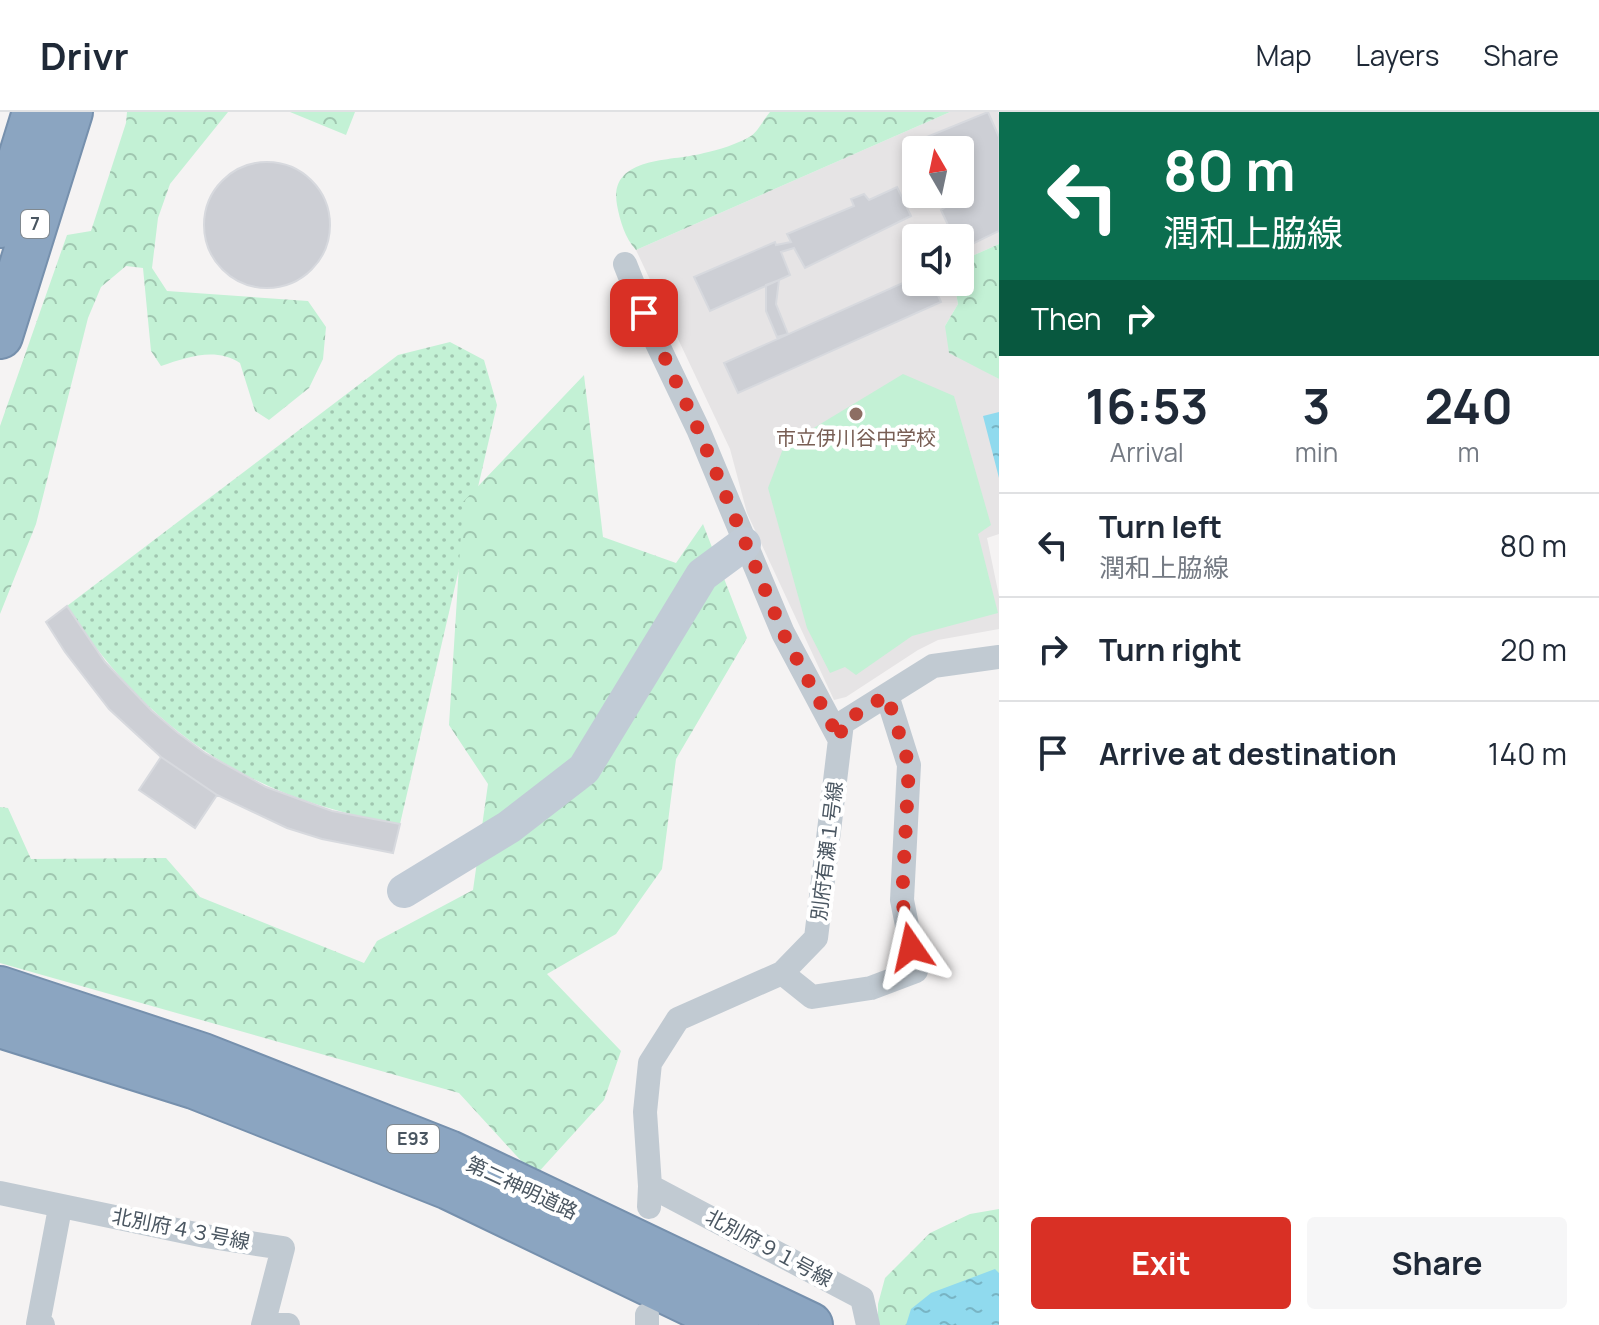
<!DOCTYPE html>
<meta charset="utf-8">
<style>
:root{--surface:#fff;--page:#f6f6f7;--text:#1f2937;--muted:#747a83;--line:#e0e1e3;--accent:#d93025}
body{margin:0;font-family:Manrope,"Noto Sans JP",sans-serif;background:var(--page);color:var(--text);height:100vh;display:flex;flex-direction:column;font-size:30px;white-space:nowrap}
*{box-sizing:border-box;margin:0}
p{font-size:26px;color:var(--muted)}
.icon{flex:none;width:44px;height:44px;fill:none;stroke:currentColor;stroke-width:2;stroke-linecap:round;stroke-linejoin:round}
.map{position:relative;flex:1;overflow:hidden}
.drawer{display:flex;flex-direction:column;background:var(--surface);width:600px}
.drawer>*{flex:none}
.guide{background:#0b6e4f;color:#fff;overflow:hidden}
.needle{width:52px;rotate:351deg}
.fabs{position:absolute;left:902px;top:24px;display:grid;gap:16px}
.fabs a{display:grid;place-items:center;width:72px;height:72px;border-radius:8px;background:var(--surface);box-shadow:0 4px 12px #0003;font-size:40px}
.pin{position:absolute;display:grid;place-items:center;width:68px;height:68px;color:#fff;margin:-34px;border-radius:16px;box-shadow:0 4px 12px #0006}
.me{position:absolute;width:88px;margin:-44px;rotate:349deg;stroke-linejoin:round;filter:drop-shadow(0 0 6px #0008)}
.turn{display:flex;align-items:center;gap:28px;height:168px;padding:0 32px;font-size:36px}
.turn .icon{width:104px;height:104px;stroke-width:2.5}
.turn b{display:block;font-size:56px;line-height:68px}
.then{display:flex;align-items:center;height:76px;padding:0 32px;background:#0003;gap:16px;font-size:30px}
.eta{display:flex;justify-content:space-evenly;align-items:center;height:136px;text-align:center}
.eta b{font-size:48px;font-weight:700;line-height:56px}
.action{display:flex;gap:16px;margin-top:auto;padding:16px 32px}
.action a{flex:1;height:92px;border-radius:8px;background:var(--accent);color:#fff;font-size:32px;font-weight:700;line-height:92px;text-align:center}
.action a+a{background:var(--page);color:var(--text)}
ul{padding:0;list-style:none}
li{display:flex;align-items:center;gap:24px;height:104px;padding:0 32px;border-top:2px solid var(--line)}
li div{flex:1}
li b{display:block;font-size:30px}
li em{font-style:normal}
header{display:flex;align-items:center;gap:48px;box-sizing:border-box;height:112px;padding:0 40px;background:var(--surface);border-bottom:2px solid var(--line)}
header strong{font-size:38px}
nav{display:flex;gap:44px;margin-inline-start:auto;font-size:28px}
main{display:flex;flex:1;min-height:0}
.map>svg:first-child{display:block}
.education{fill:#e6e4e5;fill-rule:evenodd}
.grass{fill:url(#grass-dots)}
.forest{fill:url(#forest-crowns)}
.garden{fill:#c3f1d5}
.water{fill:url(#water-ripples)}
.building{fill:#cdcfd5;stroke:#d7d9de;stroke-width:2}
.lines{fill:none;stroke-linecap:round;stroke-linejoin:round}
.highway-casing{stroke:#7690ad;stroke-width:48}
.street{stroke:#c1cad2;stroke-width:24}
.secondary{stroke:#c1cbd6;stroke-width:34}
.highway{stroke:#8ba5c1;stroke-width:44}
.route{stroke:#d93025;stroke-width:14;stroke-dasharray:0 25.2}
.education-dot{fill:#8d6e63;stroke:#fff;stroke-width:3}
.labels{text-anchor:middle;stroke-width:8;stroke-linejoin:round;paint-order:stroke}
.shield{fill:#fff;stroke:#808990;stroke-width:2}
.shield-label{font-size:18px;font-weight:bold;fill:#4a5661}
.education-label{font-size:20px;fill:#785e54;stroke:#fff}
.street-label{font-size:20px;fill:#4a5661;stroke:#fff}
</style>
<header>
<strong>Drivr</strong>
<nav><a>Map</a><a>Layers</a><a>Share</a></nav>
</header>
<main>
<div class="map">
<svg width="999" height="1213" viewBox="0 0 999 1213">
<defs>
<pattern id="grass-dots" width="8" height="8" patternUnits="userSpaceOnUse" patternTransform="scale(2)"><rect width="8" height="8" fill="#c3f1d5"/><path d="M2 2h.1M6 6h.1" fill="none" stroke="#a0c6b0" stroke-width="1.8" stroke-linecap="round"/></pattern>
<pattern id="forest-crowns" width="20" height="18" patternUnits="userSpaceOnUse" patternTransform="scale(2)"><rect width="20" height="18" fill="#c3f1d5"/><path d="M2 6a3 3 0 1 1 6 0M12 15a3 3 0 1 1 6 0" fill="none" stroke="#a0c6b0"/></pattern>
<pattern id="water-ripples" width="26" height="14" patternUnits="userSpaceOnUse" patternTransform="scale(2)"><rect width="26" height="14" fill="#90daee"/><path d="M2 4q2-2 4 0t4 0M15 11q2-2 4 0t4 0" fill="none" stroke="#78b4c4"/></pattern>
</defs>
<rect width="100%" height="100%" fill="#f5f3f3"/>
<path class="education" d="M950 0H998L999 3V132L972 144 960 156V126H916V170H954L958 192 945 214 983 258 999 267V422L987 426 999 484V517L938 528 918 538 846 585 834 588 747 401 730 337 636 138ZM916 38H960V82H916Z"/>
<path class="grass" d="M450 230 484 248 497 293 400 712C254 689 146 619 67 494L398 243Z"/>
<path class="forest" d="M127 0H228L170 72 158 106 152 156 167 179 308 189 326 215 323 247 309 276 269 308 255 299 240 251C215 235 188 245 161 254L151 239 143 156 126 154 101 175 88 206 36 412 0 502V314L67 123 91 119 126 11Z
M290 0H355L346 23Z
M770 0H950L636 138C625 126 620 109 617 93 608 43 673 50 704 41 718 38 738 32 751 24 758 19 764 7 770 0Z
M999 132V267L949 241 945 214 958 192 954 170H960V156L972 144Z
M584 263 603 425 676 451 703 412 747 526 676 647 662 757 616 822 547 862 621 939 604 988 535 1064 459 981 0 851V695L8 696 31 747 166 746 200 785 364 851 377 829 473 778 488 672 449 613 463 390Z
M999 1097V1213H878V1192L885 1166 930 1121 970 1102Z"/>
<path class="garden" d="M903 262 954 284 991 413 978 422 998 501 912 524 856 563 845 555 830 561 807 516 768 376 784 334Z"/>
<path class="water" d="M999 300V366L983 304Z
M995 1157 999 1161V1213H906L911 1197 931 1181Z"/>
<path class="building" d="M988 0 999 25V119L960 138V126H954L941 98 947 94 942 82H960V38H922L917 29Z
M204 113a63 63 0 1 1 126 0a63 63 0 1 1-126 0Z
M897 75 911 104 805 156 794 136 781 140 790 163 710 199 694 165 775 130 776 133 791 130 787 122 854 94 851 87 864 82 869 88Z
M916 165V170H932L941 190 738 281 724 251Z
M779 168 776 192 788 222 777 225 766 199V173Z
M67 494 105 550 152 599 178 621 205 641 266 675 332 699 400 712 393 741 322 727 287 716 217 683 161 645 109 597 65 540 46 510Z
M161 645 217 683 195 716 139 678Z"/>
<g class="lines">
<g class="highway-casing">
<path id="highway" d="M0 113 35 0
M0 224 70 0
M0 877 203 944 449 1041 810 1213
M0 913 194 974 449 1075 736 1213"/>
</g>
<path class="street" d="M625 152 654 225 698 317 783 521 840 628
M782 861 812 885 871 876 916 859 902 788 909 653 887 583
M650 1074 862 1186 868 1213
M0 1081 205 1124 283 1136 263 1213
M649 1095 650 1074 645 1000 650 951 678 907 782 861 816 826 842 611 933 554 999 545
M647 1203V1213
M264 1211 288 1213
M43 1213 38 1212 60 1096"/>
<path class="secondary" d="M404 779 509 715 584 657 702 463 744 432"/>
<use href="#highway" class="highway"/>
</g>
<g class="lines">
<path class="route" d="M644 201 698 317 783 521 840 628 842 611 887 583 909 653 902 788 911 835"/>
</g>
<circle class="education-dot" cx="856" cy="302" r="8"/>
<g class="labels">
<g class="shield">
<rect x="21" y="98" width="28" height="28" rx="6"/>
<rect x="387" y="1013" width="52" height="28" rx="6"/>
</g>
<g class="shield-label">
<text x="35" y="118">7</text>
<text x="413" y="1033">E93</text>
</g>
<g class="education-label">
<text x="856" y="333">市立伊川谷中学校</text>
</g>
<g class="street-label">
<text transform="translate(827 739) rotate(-83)" y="7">別府有瀬１号線</text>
<text transform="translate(522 1076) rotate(25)" y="7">第二神明道路</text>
<text transform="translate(181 1117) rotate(11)" y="7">北別府４３号線</text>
<text transform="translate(769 1136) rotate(28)" y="7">北別府９１号線</text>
</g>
</g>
</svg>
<div class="fabs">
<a><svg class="needle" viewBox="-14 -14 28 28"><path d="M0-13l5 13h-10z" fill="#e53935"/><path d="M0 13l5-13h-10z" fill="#747a83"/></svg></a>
<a><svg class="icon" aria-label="sound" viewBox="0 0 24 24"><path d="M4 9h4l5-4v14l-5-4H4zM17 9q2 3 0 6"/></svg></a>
</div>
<div class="pin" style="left:644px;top:201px;background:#d93025"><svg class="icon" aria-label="arrive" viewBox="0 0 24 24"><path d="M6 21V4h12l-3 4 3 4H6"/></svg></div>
<svg class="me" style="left:911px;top:835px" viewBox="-20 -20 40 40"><path d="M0-17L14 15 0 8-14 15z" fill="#d93025" stroke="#fff" stroke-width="4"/></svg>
</div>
<section class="drawer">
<div class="guide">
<div class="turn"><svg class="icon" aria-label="left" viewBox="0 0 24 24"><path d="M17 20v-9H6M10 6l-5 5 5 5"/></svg><div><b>80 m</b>潤和上脇線</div></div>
<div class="then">Then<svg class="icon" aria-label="right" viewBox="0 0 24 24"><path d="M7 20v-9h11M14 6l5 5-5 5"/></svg></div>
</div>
<div class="eta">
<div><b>16:53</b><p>Arrival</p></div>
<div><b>3</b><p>min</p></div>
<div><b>240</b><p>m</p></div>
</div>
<ul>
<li><svg class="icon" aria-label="left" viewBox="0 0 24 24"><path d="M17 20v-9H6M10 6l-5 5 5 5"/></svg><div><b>Turn left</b><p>潤和上脇線</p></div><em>80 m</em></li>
<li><svg class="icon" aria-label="right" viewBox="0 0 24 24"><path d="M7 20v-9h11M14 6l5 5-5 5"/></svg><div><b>Turn right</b></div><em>20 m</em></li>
<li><svg class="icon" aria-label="arrive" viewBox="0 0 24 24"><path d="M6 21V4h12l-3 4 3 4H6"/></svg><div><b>Arrive at destination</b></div><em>140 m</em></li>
</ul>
<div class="action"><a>Exit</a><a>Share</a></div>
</section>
</main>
